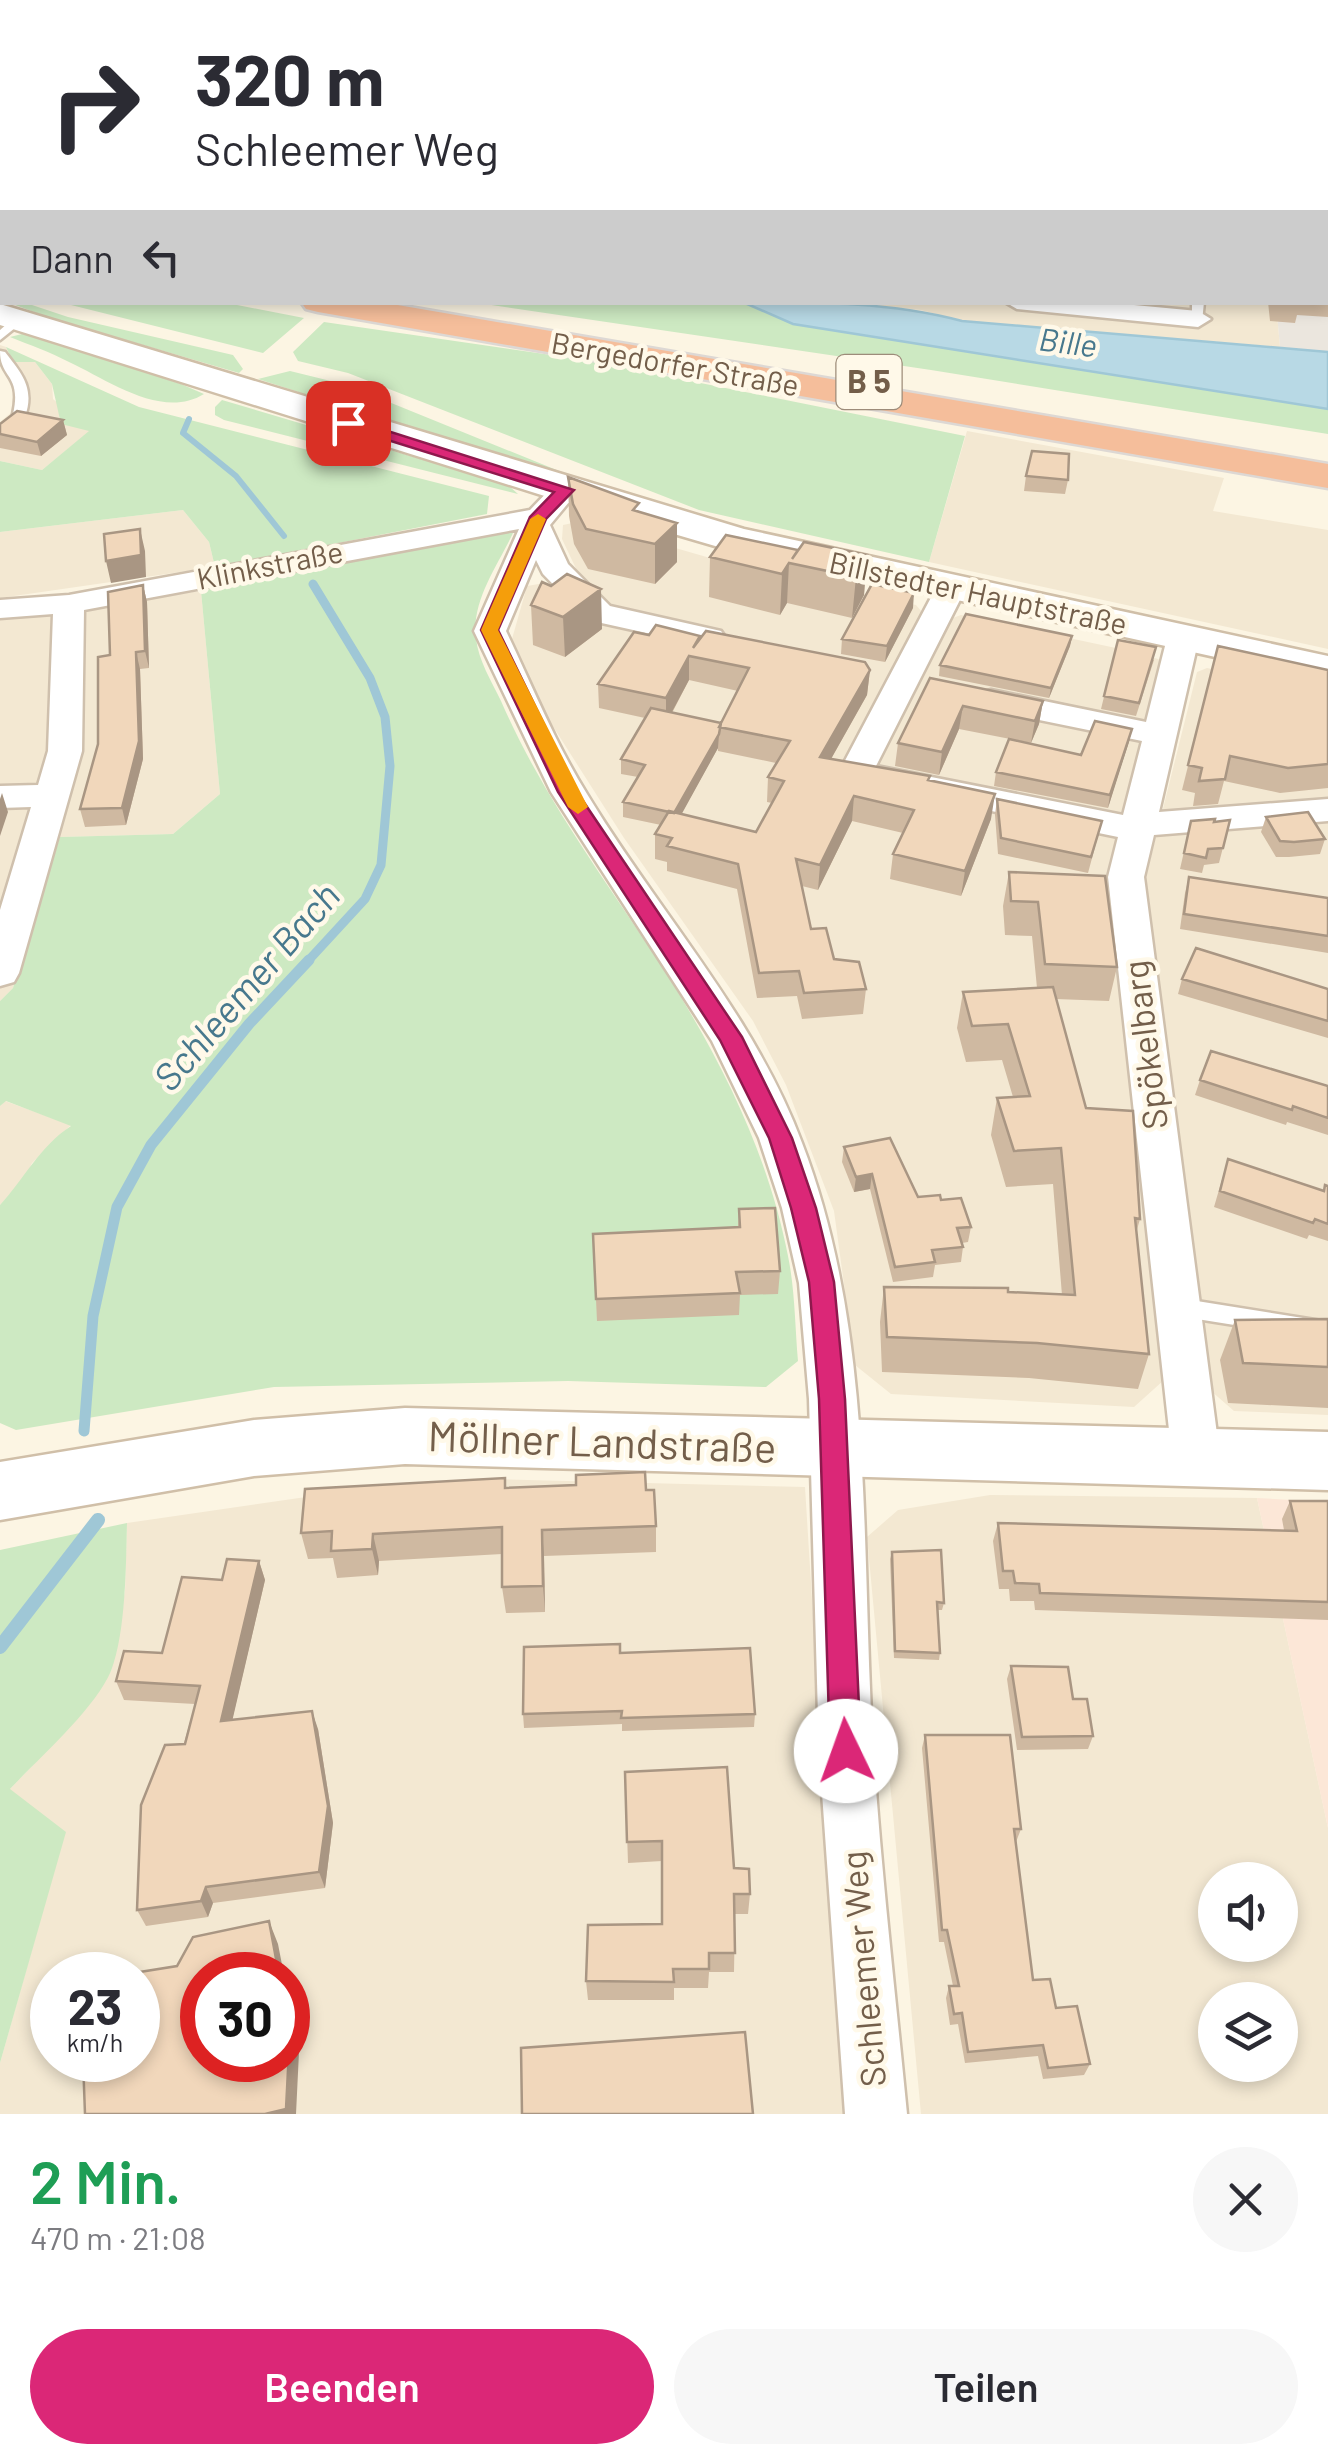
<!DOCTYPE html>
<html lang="de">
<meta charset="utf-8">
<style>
:root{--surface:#fff;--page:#f7f7f7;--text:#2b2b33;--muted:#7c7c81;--accent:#db2777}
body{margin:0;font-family:Barlow,sans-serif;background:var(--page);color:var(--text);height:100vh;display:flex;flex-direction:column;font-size:38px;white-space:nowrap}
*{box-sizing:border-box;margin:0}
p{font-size:32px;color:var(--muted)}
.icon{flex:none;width:55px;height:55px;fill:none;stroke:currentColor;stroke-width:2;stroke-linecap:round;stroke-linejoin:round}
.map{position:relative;height:2114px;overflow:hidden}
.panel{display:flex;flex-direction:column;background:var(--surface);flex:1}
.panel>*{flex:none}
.top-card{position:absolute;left:0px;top:0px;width:1330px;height:305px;box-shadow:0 5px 15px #0003;background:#fff;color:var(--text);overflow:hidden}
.buttons{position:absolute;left:1198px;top:1862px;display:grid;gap:20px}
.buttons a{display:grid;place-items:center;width:100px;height:100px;border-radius:50%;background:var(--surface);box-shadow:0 5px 15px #0003;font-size:50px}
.speed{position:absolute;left:30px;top:1952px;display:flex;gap:20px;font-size:50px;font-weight:700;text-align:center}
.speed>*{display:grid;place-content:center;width:130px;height:130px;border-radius:50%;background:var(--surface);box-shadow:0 5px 15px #0003;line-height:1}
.speed small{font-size:25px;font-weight:400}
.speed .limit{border:15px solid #d22;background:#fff;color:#111}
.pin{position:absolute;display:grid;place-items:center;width:85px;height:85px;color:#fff;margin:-42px;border-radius:20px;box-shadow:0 5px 15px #0006}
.me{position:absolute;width:110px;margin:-55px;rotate:357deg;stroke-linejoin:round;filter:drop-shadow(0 0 8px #0008)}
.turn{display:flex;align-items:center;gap:35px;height:210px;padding:0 30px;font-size:45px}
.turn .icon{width:130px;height:130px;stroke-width:2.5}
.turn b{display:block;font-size:70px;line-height:85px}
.then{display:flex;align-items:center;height:95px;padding:0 30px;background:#0003;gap:20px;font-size:38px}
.round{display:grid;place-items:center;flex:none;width:105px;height:105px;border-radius:52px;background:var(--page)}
.overview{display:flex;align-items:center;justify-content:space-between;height:170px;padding:0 30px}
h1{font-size:60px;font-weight:600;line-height:75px;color:#1e9e55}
.action{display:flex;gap:20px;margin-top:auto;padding:20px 30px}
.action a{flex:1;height:115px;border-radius:60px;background:var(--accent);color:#fff;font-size:40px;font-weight:600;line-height:115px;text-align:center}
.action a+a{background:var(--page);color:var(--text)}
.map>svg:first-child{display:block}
.residential{fill:#f3e8d2;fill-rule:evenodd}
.commercial{fill:#fce7d7}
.industrial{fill:#ebe6de}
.green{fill:#cde9c2}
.water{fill:#b8d9e5;stroke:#9fc7d6;stroke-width:2.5}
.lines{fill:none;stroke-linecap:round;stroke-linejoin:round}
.stream-far3{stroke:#9fc7d6;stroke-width:6}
.stream-far2{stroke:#9fc7d6;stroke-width:9}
.stream-far1{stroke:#9fc7d6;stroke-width:11}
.stream{stroke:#9fc7d6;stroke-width:14}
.lane-casing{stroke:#cfc0ad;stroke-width:5}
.street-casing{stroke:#cfc0ad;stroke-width:5}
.secondary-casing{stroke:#d0bfa8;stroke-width:5}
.highway-casing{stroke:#ddd8d4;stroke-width:5}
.lane{fill:#fff;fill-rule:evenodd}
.street{fill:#fff;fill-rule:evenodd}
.secondary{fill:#fff;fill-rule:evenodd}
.highway{fill:#f5be9b;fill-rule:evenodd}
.wall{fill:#cfb9a1;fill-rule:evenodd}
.shaded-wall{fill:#a99683}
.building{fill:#f1d7bb;stroke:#a99683;stroke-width:2.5}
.route{fill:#db2777;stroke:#8e194d;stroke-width:2.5}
.slow{fill:#f59e0b}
.labels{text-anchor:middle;stroke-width:9;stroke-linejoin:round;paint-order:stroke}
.far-street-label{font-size:30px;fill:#735e4a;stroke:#fff9e9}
.far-water-label{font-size:32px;font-style:italic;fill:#47788d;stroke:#fff9e9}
.shield{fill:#fff9e9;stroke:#9d8c7a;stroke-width:2.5}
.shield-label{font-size:32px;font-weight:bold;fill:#735e4a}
.street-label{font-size:35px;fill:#735e4a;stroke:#fff9e9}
.water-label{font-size:38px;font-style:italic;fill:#47788d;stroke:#fff9e9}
.near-street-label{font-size:42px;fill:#735e4a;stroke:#fff9e9}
</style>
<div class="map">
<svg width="1328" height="2114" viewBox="0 0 1328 2114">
<rect width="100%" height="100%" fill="#fcf5e3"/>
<path class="residential" d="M853 303H1276L1280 347 962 321 921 310Z
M0 345 6 347 13 362H35L52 384 53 399 90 431 42 470 0 461V422L13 411 16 389 0 366Z
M967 431 1224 478 1213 511 1328 530V649L929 562Z
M183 510 209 542 215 567 0 598V532Z
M582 521 755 571 916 605 922 612 950 619 961 615 1130 651 1158 659 1165 664 1109 863 1108 884 1164 1380 1134 1407 891 1394 855 1365 834 1211 786 1085 753 1021 624 838 547 717 512 639 527 586 580 577 562 539 563 525Z
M201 591 220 794 173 834 60 837 13 988 0 1001V619Z
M1207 668 1328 695V1415L1234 1411 1210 1390 1145 881 1197 672Z
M5 1101 71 1125 32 1163 26 1177 0 1205V1106Z
M490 1479 805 1487 844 2114H0V2063L65 1832 9 1790 77 1719 111 1671 125 1591 127 1523 403 1483ZM52 1975H138V2060H52ZM202 1975H288V2060H202Z
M990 1495 1257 1498 1328 1828V2114H921L867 1537 898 1510ZM1215 1880H1280V1945H1215ZM1215 2000H1280V2065H1215Z"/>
<path class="commercial" d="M1257 1498 1328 1502V1828Z"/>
<path class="industrial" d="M1328 40V352L1280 347 1276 303 1328 302Z"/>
<path class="green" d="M10 303H26L68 317 233 355 243 369 239 373 50 318Z
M63 303H227L304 318 263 353Z
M478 303H745L793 324 1328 409V434L931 370Z
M324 322 586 360 965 436 929 562 699 510 348 373 298 361 293 352Z
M26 333 181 384 204 394C162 420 108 380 69 362 50 352 30 345 10 337Z
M6 347 139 407 489 496 487 514 215 567 209 542 183 510 0 532V461L42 470 89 431 61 424 52 384 35 362H13Z
M290 371 347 385 623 497 258 379Z
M222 400 508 485 518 494 224 420 215 415V407Z
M499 531 513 533C498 565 471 601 476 638 478 660 492 682 501 701 544 800 608 883 666 973 721 1060 768 1153 788 1256 795 1290 795 1327 798 1361L766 1387 568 1381 274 1387 16 1430 0 1423V1205C24 1179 40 1146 71 1126L6 1101 0 1106V1001L13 988 60 837 173 834 220 794 201 591Z
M127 1523C126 1565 126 1632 111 1671 95 1709 39 1758 10 1789L66 1832 0 2063V1550Z"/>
<path class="water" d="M745 303C819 302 891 302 962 321L1328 352V409L793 324Z"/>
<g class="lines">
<path class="stream-far3" d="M189 419 183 433 236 476 284 536"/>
<path class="stream-far2" d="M307 962 365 899 381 865 390 766 385 717 370 678 313 584"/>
<path class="stream-far1" d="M84 1431 93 1316 117 1207 151 1145 249 1024 309 960"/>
<path class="stream" d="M0 1647 98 1520"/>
<g class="lane-casing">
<path id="lane" d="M0 59 2 60V66L0 65Z
M1192 302H1204L1202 322 1192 319Z
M15 317 25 320 0 340V330Z
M0 351 5 352C22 374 35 388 25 417L13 414C22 374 0 379 0 351Z
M1178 1298 1328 1322V1340L1178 1316 1170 1313 1167 1307 1170 1301Z"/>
</g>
<g class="street-casing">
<path id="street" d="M0 154 2 155V168H0Z
M1005 302H1102L1198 311 1211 319 1198 327 1017 309Z
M565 481 575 484 579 490 550 525 568 564 610 606 721 631 726 638 721 645 710 647 588 620 543 574 536 560 506 631C532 685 555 743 587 794 657 910 754 1014 802 1143 871 1322 862 1523 871 1713 878 1846 894 1980 907 2114H845L819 1751 809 1399 799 1283 782 1208 759 1138 712 1041 551 792 474 631 519 529 84 610 82 751 19 973 14 982 0 986V910L31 807 0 808V786L38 785 48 751 53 614 0 618V600L69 595 530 510 555 484Z
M951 579 962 582 966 588 876 766 1123 815 1142 741 991 710 979 707 975 700 979 693 991 690 1146 722 1167 638 1172 631H1194L1199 638 1159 812 1328 799V821L1154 835 1144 877 1220 1457 1213 1472 1196 1478 1179 1472 1172 1457 1108 877 1118 837 856 783 844 779 839 772 936 588 940 582Z"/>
</g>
<g class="secondary-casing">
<path id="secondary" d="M0 93H2V110H0Z
M0 304 744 529 1328 656V682L722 548 551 498 0 325Z
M405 1408 1328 1432V1490L405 1464 254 1476 0 1520V1462L254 1420Z"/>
</g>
<g class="highway-casing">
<path id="highway" d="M0 242H2V262H0Z
M301 302H380L1328 464V488L318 312 306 309Z"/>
</g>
<use href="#lane" class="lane"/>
<use href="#street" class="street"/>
<use href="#secondary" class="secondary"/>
<use href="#highway" class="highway"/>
</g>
<path class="wall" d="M0 0 2 2V55L0 54Z
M1013 0H1118L1103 2H1018Z
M1135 0H1328L1327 2H1140Z
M1328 58V317L1297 315 1295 323 1270 321 1268 302H1328Z
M63 420 67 435 41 456 0 448V424Z
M1026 476 1068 480 1065 494 1024 491Z
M568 477 639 511 677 562 655 584 588 569 574 544 569 516Z
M798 550 867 555 864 595 852 618 787 603 780 615 709 597 710 557Z
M143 585 147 602 149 668 140 669 143 759 126 825 85 827 80 809 98 744 110 655Z
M531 605 602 629 565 657 533 645Z
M913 608 885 662 841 654 842 639Z
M649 635 700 636 870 670 867 695 831 759 930 780 991 819 961 896 890 879 893 854 903 833 852 821 818 890 802 886 811 929 834 959 866 989 863 1014 802 1019 797 996 757 998 737 889 667 871V862L655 859V834L661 825 623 817V802L638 777 621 774V759L645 718 599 708 598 684ZM689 680 738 691 721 723 672 713ZM718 748V751L776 763 768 777 767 802 772 803 756 832 681 814Z
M1072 636 1070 646 1049 698 939 676 940 665Z
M1118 640 1154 660 1136 716 1101 709Z
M1218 646 1328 670V788L1280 793 1224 781 1218 804 1193 806 1195 793 1182 790Z
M930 678 1043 701 1039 724 1031 743 959 729 939 775 895 766 898 743Z
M1132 729 1108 808 994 786 996 772 1081 755Z
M997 799 1102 821 1088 873 998 854 995 815Z
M1266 817 1325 839 1320 854 1289 857H1276L1261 832Z
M1230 820 1219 863 1204 865 1202 873 1180 869 1191 821 1214 822Z
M1009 872 1117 967 1109 1001 1056 999 1086 1108 1140 1219 1136 1233 1149 1354 1138 1389 1029 1378 882 1372 880 1322 884 1287 1062 1295 1053 1184 1006 1187 991 1135 997 1098 1013 1097 1002 1060 966 1062 957 1028 963 992 1037 988 1032 936 1005 935 1003 906Z
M1189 877 1328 898V953L1180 929 1185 893Z
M1182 979 1328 989V1038L1178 994Z
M1200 1080 1328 1086V1135L1287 1122 1286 1125 1195 1095Z
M844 1147 918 1197 971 1227 968 1242 962 1243 963 1247 961 1262 935 1265 933 1277 893 1282 870 1189 854 1192 842 1162Z
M1228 1159 1324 1191 1328 1186V1241L1309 1235 1307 1239 1214 1207Z
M739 1209 780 1271 778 1294 740 1295 739 1315 597 1321 593 1234 738 1227Z
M1328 1319V1408L1228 1403 1220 1360 1235 1320Z
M506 1488 646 1490 656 1526V1552L544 1556 545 1612 506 1613 502 1587V1554L379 1561 378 1575 337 1578 333 1558 308 1559 301 1533Z
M1290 1501H1328V1620L1035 1610 1034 1601H1010L1009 1589H999L993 1541 998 1523 1284 1530 1282 1519Z
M892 1552 944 1603 942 1610H938L940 1653 939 1660 894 1658 890 1559Z
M259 1561 265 1580 232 1720 318 1729 333 1823 325 1888 213 1903 208 1917 146 1926 137 1910 195 1704 124 1700 116 1681 162 1653 222 1580Z
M620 1653 755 1714 754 1727 622 1731V1724L524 1728 523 1714Z
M1011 1666 1073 1699 1093 1736 1088 1749 1017 1750 1007 1679Z
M925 1735 1021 1829 1016 1842 1033 1980 1056 2008 1090 2064 1084 2075 1043 2079 1038 2056 965 2063 958 2024 950 2025 946 1998 949 1986H953L944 1942H939L922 1748Z
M625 1772 734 1868 750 1894 748 1914H735L734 1972H709L708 1988H674V2000H588L586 1981 662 1924V1861L628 1863Z"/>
<path class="shaded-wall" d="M1045 0H1118L1103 2H1039L1040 1Z
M1303 0H1328L1327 2H1294Z
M63 420 67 435 41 456 37 442Z
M677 523V562L655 584V544Z
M140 529 145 551 146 577 111 583 106 561Z
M867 555 864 595 852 618 856 577Z
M789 563 787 603 780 615 782 574Z
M143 585 147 602 149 668 145 651Z
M601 589 602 629 565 657 563 617Z
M914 593 913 608 885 662 887 646Z
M1072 636 1070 646 1049 698 1051 688Z
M136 652 140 669 143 759 126 825 122 808Z
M689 656V680L666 723V698Z
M870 670 867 695 818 782 820 757Z
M1043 701 1039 724 1031 743 1035 721Z
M963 706 959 729 939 775 942 752Z
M1132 729 1129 742 1108 808 1110 795Z
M719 734 718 748 674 828V814Z
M2 793 8 812 0 836V799Z
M995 794 991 819 961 896 965 871Z
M854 796 852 821 818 890 820 865Z
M872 1174 870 1189 854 1192 856 1177Z
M542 1530 544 1556 545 1612 543 1586Z
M373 1534 379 1561 378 1575 372 1549Z
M259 1561 265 1580 228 1739 221 1721Z
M312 1711 318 1729 333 1823 325 1888 319 1872Z
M206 1887 213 1903 208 1917 201 1901Z
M269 1921 278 1944 284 1975H279Z
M288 1993 299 2052 296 2114H265L288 2019Z"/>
<path class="building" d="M0 0H386L388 2H2V37L0 36Z
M489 0H546L550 2H491Z
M1160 0H1303L1294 2H1164Z
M17 411 63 420 37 442 0 434V424Z
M1032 451 1069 454 1068 480 1026 476Z
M568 477 639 503 633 510 677 523 655 544 586 529 573 504Z
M140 529 141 555 106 561 104 534Z
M726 535 798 550 792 559 804 542 867 555 856 577 789 563 782 574 710 557Z
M567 574 601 589 563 617 531 605 542 582 551 586Z
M872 584 914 593 887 646 842 639Z
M143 585 145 651 136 652 139 741 122 808 80 809 98 744V657L110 655 108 592Z
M966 614 1072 636 1051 688 940 665Z
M656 625 700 636 693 648 706 631 865 662 870 670 820 757 930 776 928 780 995 794 965 871 893 854 914 810 854 796 820 865 796 859 811 929 826 928 834 959 859 962 866 989 804 993 799 971 759 973 738 864 667 846 672 838 655 834 669 811 756 832 784 781 768 777 790 741 719 727 749 668 689 656 666 698 598 684 634 632 649 635Z
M1118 640 1156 647 1139 703 1104 696Z
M1218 646 1328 670V764L1288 768 1230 756 1225 779 1199 781 1202 768 1188 765Z
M930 678 1043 701 1035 721 963 706 942 752 898 743Z
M651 708 721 723 719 734 674 813 623 802 645 765 621 759Z
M1095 721 1132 729 1110 795 996 772 1009 739 1081 755Z
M997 799 1102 821 1091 857 1001 838Z
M1308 812 1325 839 1294 842 1280 841 1266 817Z
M1215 819 1214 822 1230 820 1223 848 1208 849 1206 858 1184 853 1191 821Z
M1009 872 1105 876 1117 967 1045 964 1038 902 1011 901Z
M1189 877 1328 898V936L1184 914Z
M1196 948 1328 989V1021L1182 979Z
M1053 987 1086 1108 1133 1111 1140 1219 1135 1218 1149 1354 1037 1343 887 1337 884 1287 1008 1288V1292L1075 1295 1061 1148 1014 1151 997 1098 1030 1096 1008 1024 972 1026 963 992Z
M1211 1051 1328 1086V1118L1293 1106 1292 1110 1200 1080Z
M890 1138 918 1197 940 1195 941 1200 961 1198 971 1227 957 1228 963 1247 932 1250 935 1262 895 1267 872 1174 856 1177 844 1147Z
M1228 1159 1324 1191 1325 1185 1328 1186V1224L1315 1219 1313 1223 1220 1191Z
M775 1208 780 1271 736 1272 740 1293 596 1299 593 1234 740 1227 739 1209Z
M1328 1319V1367L1243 1363 1235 1320Z
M645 1472 646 1490H654L656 1526 542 1530 543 1586 502 1587V1527L373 1534 372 1549 331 1551 332 1531 301 1533 305 1489 505 1478V1488L576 1485V1475Z
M1290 1501H1328V1602L1040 1593 1039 1584 1015 1583 1013 1571H1003L998 1523 1297 1531Z
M941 1550 944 1603 937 1602 940 1653 895 1651 892 1552Z
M227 1559 259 1561 221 1721 312 1711 328 1806 319 1872 206 1887 201 1901 137 1910 141 1805 165 1745 185 1744 200 1686 116 1681 124 1651 162 1653 182 1577 222 1580Z
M620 1644V1653L750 1648 755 1714 621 1718 622 1711 523 1714 524 1647Z
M1011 1666 1068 1667 1073 1699H1087L1093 1736 1022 1737Z
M925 1735H1010L1021 1829H1014L1033 1980 1050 1979 1056 2008 1077 2006 1090 2064 1048 2068 1043 2045 968 2052 962 2013 954 2014 949 1986H959L947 1930H942Z
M727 1767 734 1868 749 1869 750 1894H734L735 1953H709V1969H673L674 1982 586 1981 588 1925 662 1924V1841L627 1842 625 1772Z
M269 1921 279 1975H202V2060H288V2019L290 2031 286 2109 265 2114H85L83 2060H138V1975H121L177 1966 193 1937Z
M745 2032 753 2114H522L521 2048Z"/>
<path class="route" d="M343 420H353L574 490 546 519 498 630 577 792 742 1037 792 1138 816 1208 834 1282 845 1399 861 1751 857 1762 846 1766 835 1762 830 1751 819 1399 809 1282 791 1208 769 1138 720 1040 558 792 481 630 530 517 554 492 343 426Z"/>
<path class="slow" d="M538 514 546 519 498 630 588 807 578 814 568 807 481 630 530 519Z"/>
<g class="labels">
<g class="far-street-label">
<text transform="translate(675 365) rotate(10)" y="10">Bergedorfer Straße</text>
<text transform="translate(270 566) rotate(-11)" y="10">Klinkstraße</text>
<text transform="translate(978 594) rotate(12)" y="10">Billstedter Hauptstraße</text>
</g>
<g class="far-water-label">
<text transform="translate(1068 343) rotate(7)" y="11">Bille</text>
</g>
<rect class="shield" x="836.5" y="355" width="65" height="54" rx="8"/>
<g class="shield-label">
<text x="869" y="393">B 5</text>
</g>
<g class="street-label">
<text transform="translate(1146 1045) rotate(-97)" y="12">Spökelbarg</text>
<text transform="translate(864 1969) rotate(-95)" y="12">Schleemer Weg</text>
</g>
<g class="water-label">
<text transform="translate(247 987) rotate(-49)" y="13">Schleemer Bach</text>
</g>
<g class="near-street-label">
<text transform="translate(602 1442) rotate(2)" y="15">Möllner Landstraße</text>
</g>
</g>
</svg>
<div class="buttons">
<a><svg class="icon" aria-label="sound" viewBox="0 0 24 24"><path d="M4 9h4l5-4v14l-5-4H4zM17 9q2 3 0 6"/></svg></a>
<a><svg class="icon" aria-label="layers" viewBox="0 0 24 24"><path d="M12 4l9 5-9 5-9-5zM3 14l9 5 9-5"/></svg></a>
</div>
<div class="speed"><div>23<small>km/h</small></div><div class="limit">30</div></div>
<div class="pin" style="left:348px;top:423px;background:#d93025"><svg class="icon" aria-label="arrive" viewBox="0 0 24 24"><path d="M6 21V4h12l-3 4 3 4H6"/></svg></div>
<svg class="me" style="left:846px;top:1751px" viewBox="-20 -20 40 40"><circle r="19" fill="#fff"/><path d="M0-13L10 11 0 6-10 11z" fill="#db2777"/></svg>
<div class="top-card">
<div class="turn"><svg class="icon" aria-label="right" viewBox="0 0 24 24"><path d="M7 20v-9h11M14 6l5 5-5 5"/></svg><div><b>320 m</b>Schleemer Weg</div></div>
<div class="then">Dann<svg class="icon" aria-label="left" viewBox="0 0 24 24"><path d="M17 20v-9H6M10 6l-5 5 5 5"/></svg></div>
</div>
</div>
<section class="panel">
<div class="overview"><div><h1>2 Min.</h1><p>470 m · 21:08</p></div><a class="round"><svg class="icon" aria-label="close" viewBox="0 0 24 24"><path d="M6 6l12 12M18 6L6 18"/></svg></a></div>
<div class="action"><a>Beenden</a><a>Teilen</a></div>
</section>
